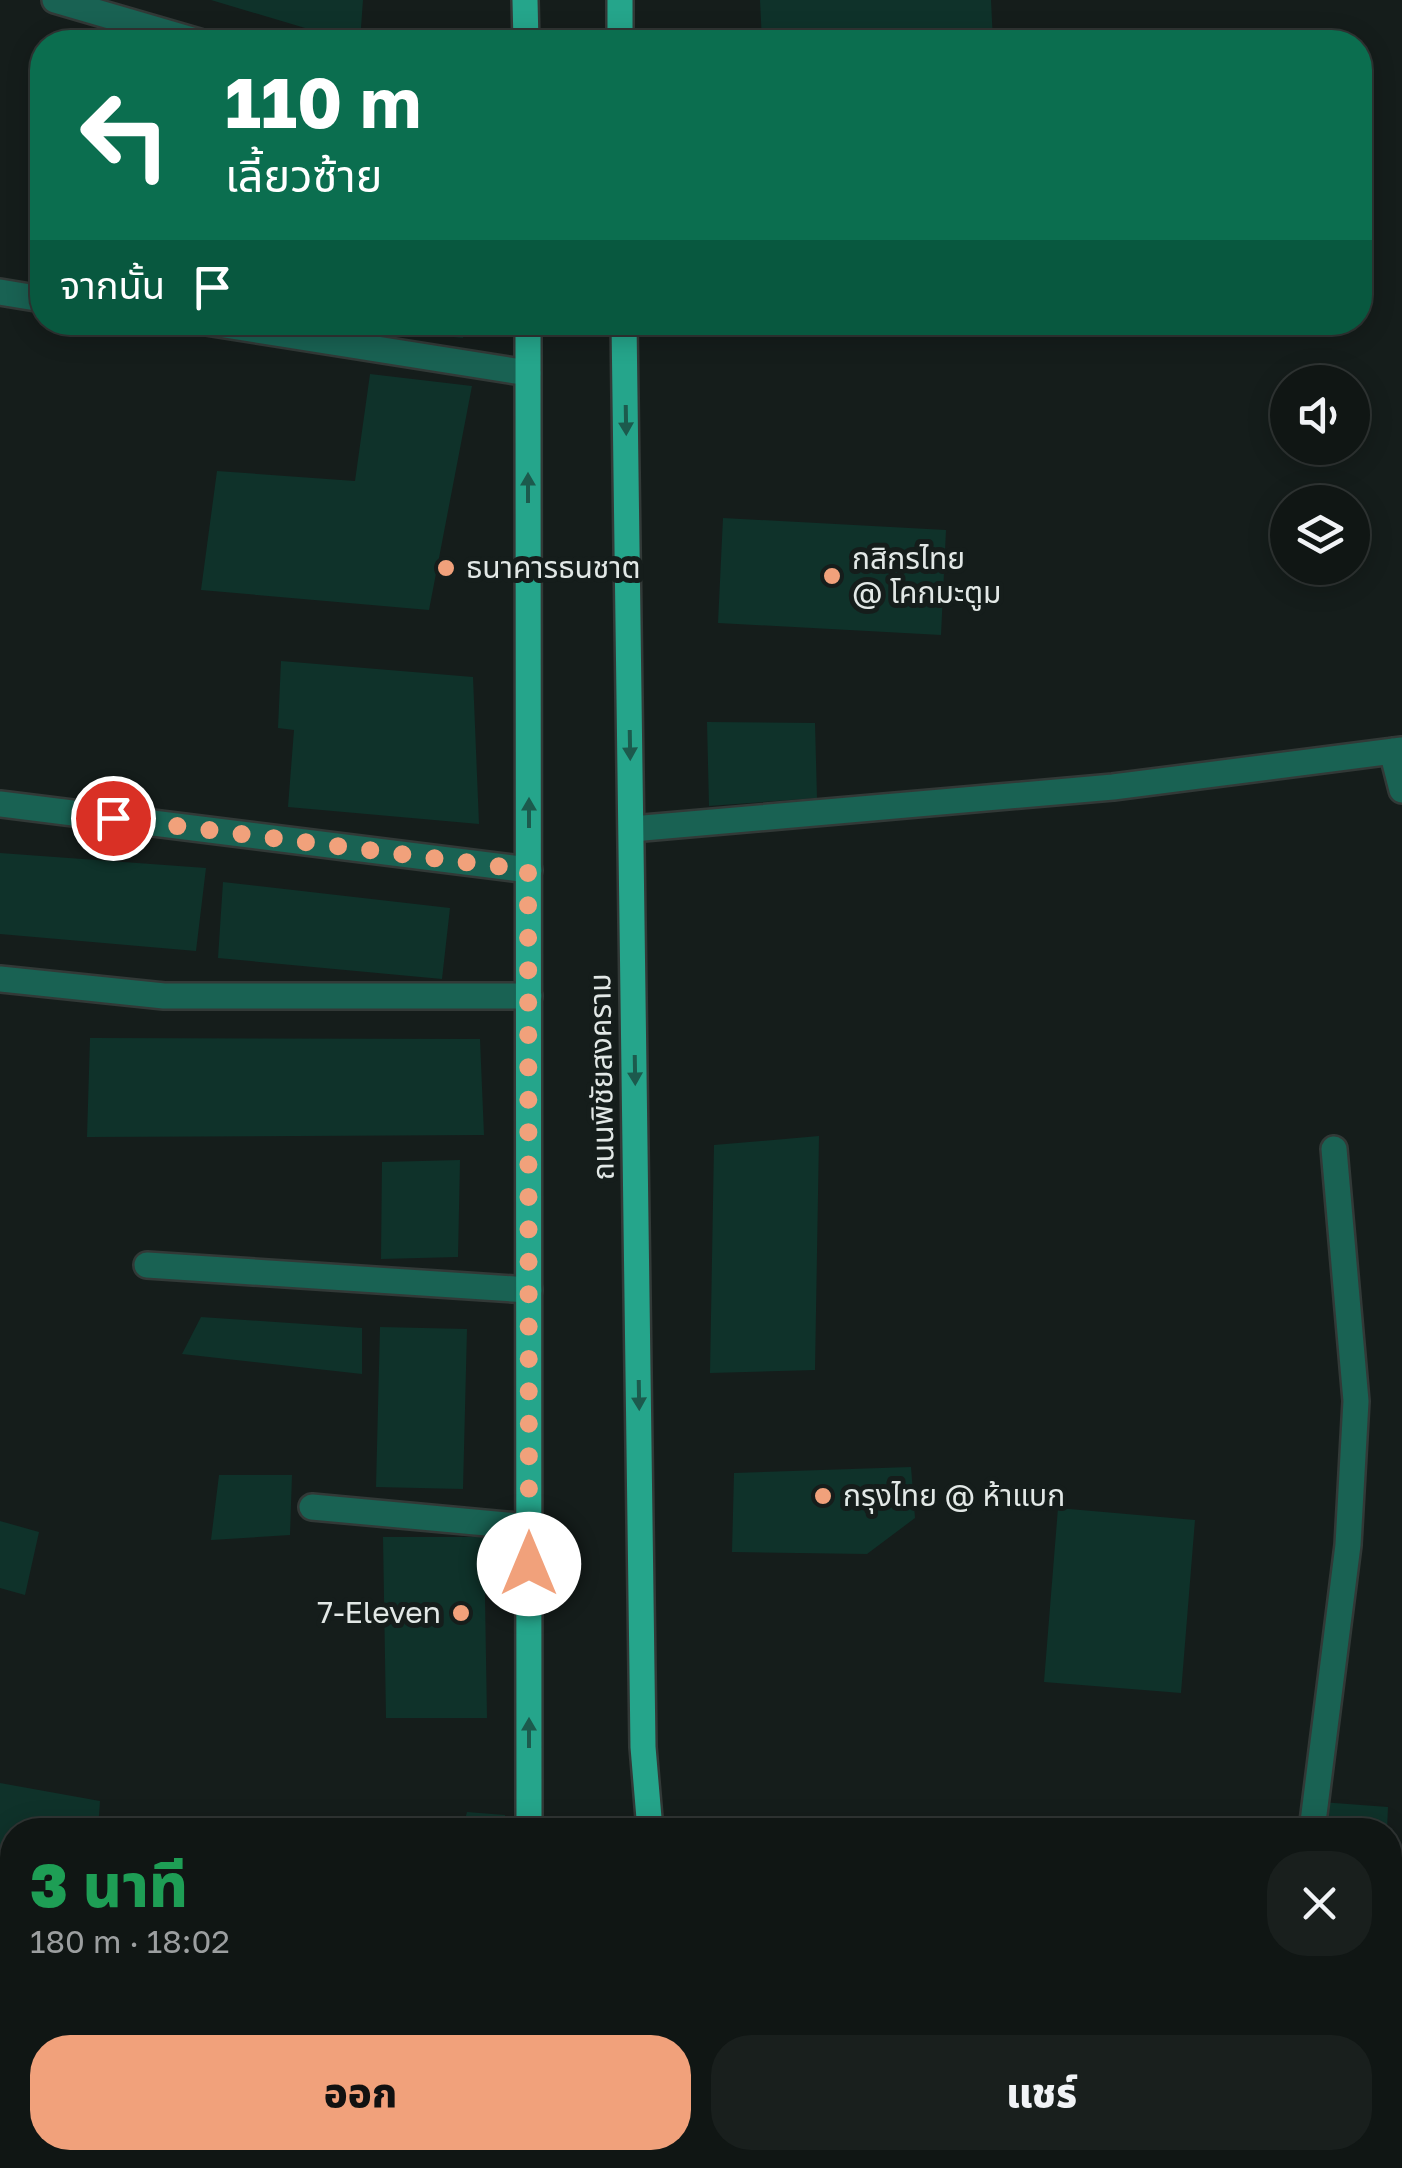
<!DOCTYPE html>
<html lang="th">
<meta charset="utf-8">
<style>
:root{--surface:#101614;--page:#191f1d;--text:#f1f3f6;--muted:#9c9fa0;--line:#303534;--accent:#f1a17b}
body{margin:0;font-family:"Golos Text","Noto Sans Thai",sans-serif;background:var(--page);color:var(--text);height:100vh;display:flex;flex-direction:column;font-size:38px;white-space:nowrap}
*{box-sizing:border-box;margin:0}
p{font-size:32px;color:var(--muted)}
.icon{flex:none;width:55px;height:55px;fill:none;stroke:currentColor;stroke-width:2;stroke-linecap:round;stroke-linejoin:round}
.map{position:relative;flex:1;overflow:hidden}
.panel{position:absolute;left:0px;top:1818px;width:1402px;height:352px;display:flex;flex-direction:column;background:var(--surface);border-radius:40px 40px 0 0;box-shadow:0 5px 25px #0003,0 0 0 2px var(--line)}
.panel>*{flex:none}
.banner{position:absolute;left:30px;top:30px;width:1342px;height:305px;border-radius:40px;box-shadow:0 5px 25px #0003,0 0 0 2px var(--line);background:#0b6e4f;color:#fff;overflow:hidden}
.controls{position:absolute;left:1270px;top:365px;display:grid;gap:20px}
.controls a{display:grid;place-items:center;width:100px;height:100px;border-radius:50%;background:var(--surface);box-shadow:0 5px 25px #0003,0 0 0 2px var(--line);font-size:50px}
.pin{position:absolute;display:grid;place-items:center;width:85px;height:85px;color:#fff;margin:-42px;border:5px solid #fff;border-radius:50%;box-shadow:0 2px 10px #0007}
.me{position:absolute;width:110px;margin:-55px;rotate:0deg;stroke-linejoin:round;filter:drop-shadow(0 0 8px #0008)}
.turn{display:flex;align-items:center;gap:35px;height:210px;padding:0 30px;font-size:45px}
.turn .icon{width:130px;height:130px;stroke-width:2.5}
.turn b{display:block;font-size:70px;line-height:85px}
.then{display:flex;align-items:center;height:95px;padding:0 30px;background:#0003;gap:20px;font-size:38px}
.round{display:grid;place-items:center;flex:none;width:105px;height:105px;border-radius:40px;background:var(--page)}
.summary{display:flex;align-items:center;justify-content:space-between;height:170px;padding:0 30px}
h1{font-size:60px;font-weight:800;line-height:75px;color:#1e9e55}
.cta{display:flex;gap:20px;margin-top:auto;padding:20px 30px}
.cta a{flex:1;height:115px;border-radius:40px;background:var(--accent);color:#111;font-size:40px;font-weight:800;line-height:115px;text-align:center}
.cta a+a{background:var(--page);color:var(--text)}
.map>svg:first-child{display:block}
.building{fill:#0f322a}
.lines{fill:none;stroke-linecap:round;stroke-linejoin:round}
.minor-casing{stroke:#323937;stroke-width:30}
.major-casing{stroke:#323937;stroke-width:30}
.path{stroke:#545b59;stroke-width:6;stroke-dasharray:2.5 8;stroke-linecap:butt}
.minor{stroke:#196253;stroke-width:25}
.major{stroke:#25a58b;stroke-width:25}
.oneway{fill:#1c5a4d}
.route{stroke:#f1a17b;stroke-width:18;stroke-dasharray:0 32.4}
.poi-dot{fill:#f1a17b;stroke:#151d1b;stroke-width:4}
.labels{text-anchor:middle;stroke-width:10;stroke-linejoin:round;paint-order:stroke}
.poi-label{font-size:30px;fill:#e2e8e6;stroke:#151d1b;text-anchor:start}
.street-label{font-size:30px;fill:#e2e8e6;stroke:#151d1b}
</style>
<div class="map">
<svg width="1402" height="2168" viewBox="0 0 1402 2168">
<rect width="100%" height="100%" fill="#151d1b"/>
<path class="building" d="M211 0H363L360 42H352Z
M760 0H991L993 42H762Z
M340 322H464L463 338 340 325Z
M370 374 472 386 429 610 201 590 217 471 355 481Z
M723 518 946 530 941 635 718 623Z
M281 661 473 677 479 824 288 807 294 730 278 728Z
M707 722 815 723 817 798 709 806Z
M0 853 206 868 196 951 0 934Z
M223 882 450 908 442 979 218 958Z
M90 1038 480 1039 484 1135 87 1137Z
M819 1136 815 1370 710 1373 714 1145Z
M460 1160 458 1257 381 1259 382 1162Z
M201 1317 362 1328V1374L182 1354Z
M380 1327 467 1329 463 1489 376 1487Z
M911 1467 915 1518 867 1554 732 1552 734 1473Z
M219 1475H292L290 1535 211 1540Z
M1058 1508 1195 1520 1181 1693 1044 1682Z
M0 1521 39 1532 25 1595 0 1588Z
M383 1537H484L487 1718H386Z
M0 1783 100 1801 98 1830H12V1932L0 1933Z
M1321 1802 1388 1807 1387 1830H1319Z
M467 1812 505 1815 506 1830H462Z
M166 2158H200L198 2168H136Z
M252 2158H336L323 2168H249Z
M363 2158H434L431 2168H352Z
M520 2158H586L590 2168H517Z"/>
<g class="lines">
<g class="minor-casing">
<path id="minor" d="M55 0 199 42
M0 292 42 299
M206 322 528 373
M1392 751 1402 790
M0 804 529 870
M632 829 1113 787 1402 750
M0 979 164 996H529
M147 1265 529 1290
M312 1507 529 1527
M1312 1830 1348 1545 1356 1401 1334 1149
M1395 2028 1402 1956
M0 2093 12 2089
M14 2168 42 2158
M486 2168 489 2158"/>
</g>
<g class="major-casing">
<path id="major" d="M525 0 526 42
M620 0V42
M528 322 529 1830
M624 322 643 1747 650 1830
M689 2158 699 2168
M850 2158 859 2168"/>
</g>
<path class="path" d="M227 2168 229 2158"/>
<use href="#minor" class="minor"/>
<use href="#major" class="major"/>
</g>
<defs><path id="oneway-solid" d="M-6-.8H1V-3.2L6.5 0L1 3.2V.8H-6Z" transform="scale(2.5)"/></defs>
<g class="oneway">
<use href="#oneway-solid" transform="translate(626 420) rotate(89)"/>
<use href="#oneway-solid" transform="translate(528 488) rotate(-90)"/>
<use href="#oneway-solid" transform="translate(630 745) rotate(89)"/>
<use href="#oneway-solid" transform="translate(529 813) rotate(-90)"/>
<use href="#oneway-solid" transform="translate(635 1070) rotate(89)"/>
<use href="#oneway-solid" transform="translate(639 1395) rotate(89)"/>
<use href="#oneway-solid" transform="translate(529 1733) rotate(-90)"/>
</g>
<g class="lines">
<path class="route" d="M113 818 528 870 529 1564"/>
</g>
<g class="poi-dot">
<circle cx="446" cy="568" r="10"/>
<circle cx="832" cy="576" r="10"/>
<circle cx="823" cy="1496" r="10"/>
<circle cx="461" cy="1613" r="10"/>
</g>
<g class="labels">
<g class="poi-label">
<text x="852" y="569">กสิกรไทย<tspan x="852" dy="34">@ โคกมะตูม</tspan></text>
<text x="466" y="578">ธนาคารธนชาต</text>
<text x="843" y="1506">กรุงไทย @ ห้าแบก</text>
<text x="441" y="1623" text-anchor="end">7-Eleven</text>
</g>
<g class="street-label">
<text transform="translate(602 1077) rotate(-91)" y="10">ถนนพิชัยสงคราม</text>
</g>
</g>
</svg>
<div class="controls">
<a><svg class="icon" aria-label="sound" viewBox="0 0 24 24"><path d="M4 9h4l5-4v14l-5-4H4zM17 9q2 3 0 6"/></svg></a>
<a><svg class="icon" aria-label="layers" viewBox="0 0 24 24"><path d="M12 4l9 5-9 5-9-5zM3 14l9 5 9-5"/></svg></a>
</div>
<div class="pin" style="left:113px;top:818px;background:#d93025"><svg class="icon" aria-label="arrive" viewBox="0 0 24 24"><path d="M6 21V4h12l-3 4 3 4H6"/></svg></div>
<svg class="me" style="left:529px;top:1564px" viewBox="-20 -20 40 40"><circle r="19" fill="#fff"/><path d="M0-13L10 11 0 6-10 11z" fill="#f1a17b"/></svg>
<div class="banner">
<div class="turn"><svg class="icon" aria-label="left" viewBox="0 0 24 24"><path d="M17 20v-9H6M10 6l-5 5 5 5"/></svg><div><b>110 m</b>เลี้ยวซ้าย</div></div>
<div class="then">จากนั้น<svg class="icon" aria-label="arrive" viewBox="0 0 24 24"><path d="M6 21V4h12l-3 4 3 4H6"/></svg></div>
</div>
<section class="panel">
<div class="summary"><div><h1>3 นาที</h1><p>180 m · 18:02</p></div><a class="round"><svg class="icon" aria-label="close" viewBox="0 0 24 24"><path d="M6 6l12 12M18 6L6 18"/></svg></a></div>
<div class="cta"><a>ออก</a><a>แชร์</a></div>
</section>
</div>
